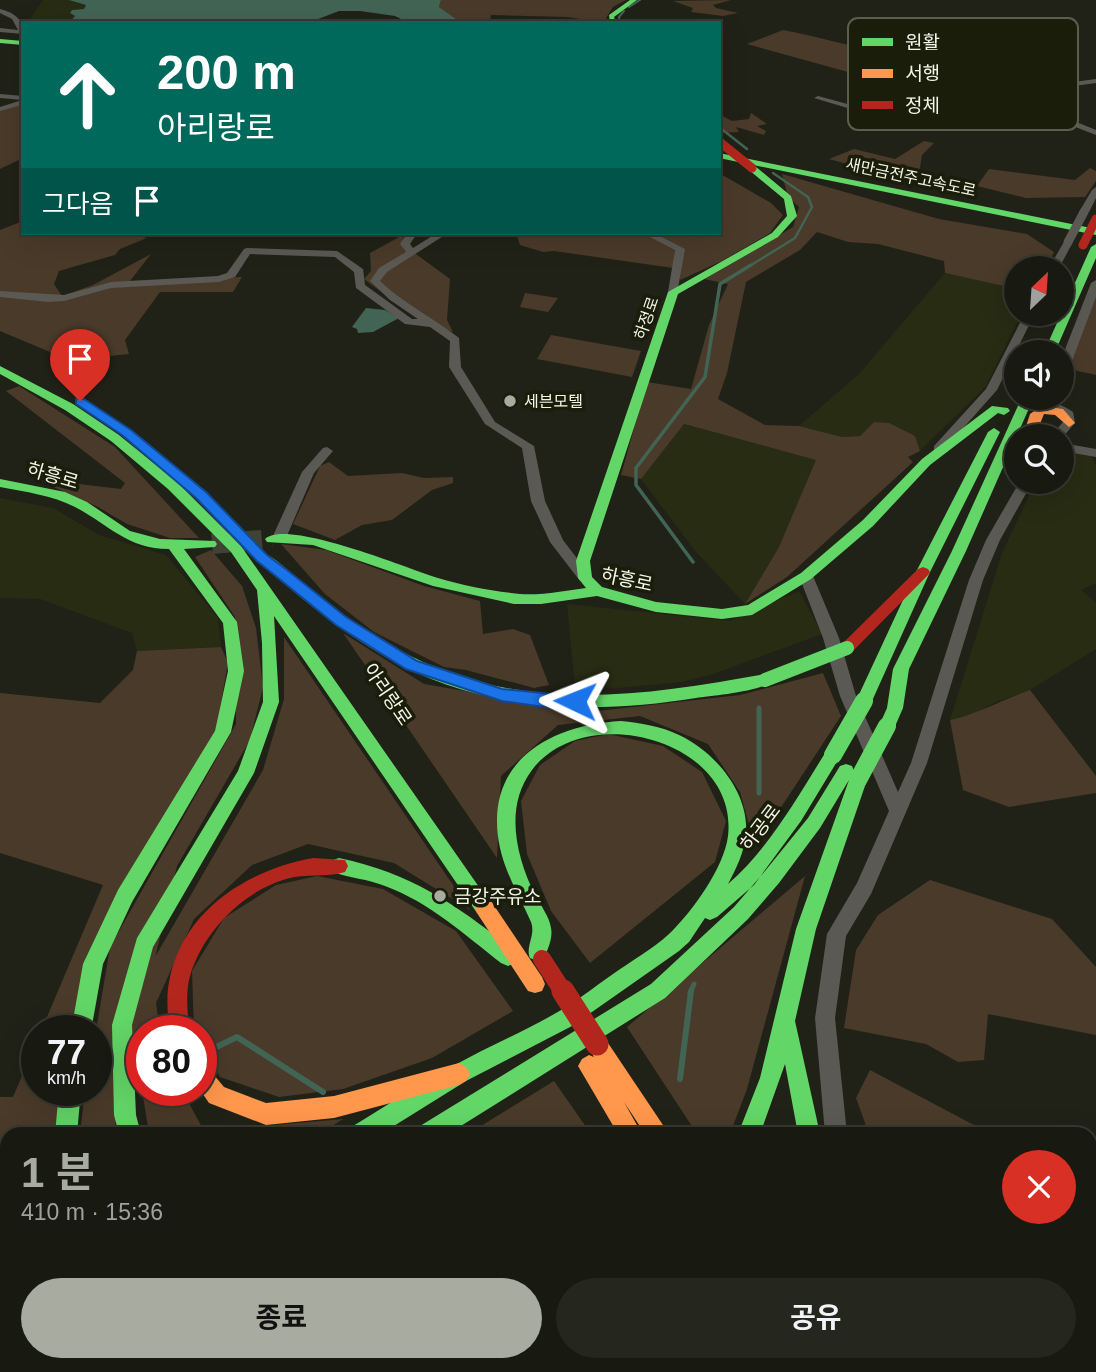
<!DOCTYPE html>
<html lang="ko">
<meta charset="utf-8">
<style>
:root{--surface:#181a11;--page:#25271f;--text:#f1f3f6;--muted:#9fa19f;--line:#363831;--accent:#a8ab9f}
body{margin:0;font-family:Arial,"Noto Sans KR",sans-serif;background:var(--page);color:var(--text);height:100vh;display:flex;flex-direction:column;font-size:26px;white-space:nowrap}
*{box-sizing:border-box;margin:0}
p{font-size:23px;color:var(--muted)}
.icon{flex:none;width:38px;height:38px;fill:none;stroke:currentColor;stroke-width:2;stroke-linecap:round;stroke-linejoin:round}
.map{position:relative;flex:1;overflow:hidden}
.side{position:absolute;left:0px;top:1127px;width:1097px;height:245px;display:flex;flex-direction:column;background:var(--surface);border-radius:21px 21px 0 0;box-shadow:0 7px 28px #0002,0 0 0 2px var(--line)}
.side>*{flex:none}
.guide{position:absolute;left:21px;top:21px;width:700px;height:214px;border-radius:0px;box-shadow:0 7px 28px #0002,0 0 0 2px var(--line);background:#00695c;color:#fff;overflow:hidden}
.needle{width:46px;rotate:25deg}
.tools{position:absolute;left:1004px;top:256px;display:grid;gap:14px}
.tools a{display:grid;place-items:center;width:70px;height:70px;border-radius:50%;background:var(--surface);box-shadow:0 7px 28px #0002,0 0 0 2px var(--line);font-size:35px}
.speed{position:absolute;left:21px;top:1015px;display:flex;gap:14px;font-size:35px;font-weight:700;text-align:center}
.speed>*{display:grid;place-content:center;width:91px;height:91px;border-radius:50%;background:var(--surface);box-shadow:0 7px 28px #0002,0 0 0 2px var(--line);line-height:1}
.speed small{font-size:18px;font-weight:400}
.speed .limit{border:10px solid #d22;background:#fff;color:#111}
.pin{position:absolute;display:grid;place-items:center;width:60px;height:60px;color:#fff;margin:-72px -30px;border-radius:50% 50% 50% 0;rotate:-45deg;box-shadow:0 0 7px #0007}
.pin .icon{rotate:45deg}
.me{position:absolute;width:77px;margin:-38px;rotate:272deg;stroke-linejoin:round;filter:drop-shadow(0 0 5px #0008)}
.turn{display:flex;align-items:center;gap:24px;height:147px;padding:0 21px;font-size:32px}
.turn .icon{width:91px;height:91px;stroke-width:2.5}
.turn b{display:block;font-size:49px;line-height:60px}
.then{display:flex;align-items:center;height:66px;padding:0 21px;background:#0003;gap:14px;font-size:26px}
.round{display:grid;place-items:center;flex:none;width:74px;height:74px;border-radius:37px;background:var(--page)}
.headline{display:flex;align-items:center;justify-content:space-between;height:119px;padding:0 21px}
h1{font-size:42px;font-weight:700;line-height:52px;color:var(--accent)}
.cta{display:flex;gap:14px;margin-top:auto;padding:14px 21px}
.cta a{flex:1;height:80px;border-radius:42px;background:var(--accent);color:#111;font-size:28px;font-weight:700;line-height:80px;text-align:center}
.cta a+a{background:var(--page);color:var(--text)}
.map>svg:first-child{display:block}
.built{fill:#282c13}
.green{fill:#4a3a29}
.water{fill:#426455}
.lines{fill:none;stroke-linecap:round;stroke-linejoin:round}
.stream-far4{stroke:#426455;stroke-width:2}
.stream-far3{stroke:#426455;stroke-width:2.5}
.stream-far2{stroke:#426455;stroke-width:3.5}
.stream-far1{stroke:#426455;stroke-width:5}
.stream{stroke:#426455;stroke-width:6}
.secondary-tunnel{stroke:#404236;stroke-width:20;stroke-dasharray:20 10;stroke-linecap:butt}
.street{fill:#5b5953;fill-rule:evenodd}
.fast{fill:#63d668;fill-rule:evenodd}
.slow{fill:#ff974d;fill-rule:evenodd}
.jam{fill:#b3261e;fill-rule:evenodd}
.street-bridge{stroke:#5b5953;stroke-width:9}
.fast-bridge-far1{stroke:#63d668;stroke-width:14}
.fast-bridge{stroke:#63d668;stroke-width:18}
.jam-bridge-far2{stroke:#b3261e;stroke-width:9}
.jam-bridge-far1{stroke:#b3261e;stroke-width:18}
.jam-bridge{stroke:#b3261e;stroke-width:23}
.route{fill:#1a73e8;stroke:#114b97;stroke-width:2}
.poi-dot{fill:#a8ab9f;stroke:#1a1d0a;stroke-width:2.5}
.labels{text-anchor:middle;stroke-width:7;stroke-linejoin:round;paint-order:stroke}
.far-street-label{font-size:16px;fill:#f2f5e8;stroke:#1a1d0a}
.far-poi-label{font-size:16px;fill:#f2f5e8;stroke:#1a1d0a;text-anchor:start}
.street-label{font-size:19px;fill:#f2f5e8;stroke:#1a1d0a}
.poi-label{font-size:19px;fill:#f2f5e8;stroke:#1a1d0a;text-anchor:start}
.key{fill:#1a1d0a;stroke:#5b5e4d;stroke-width:2}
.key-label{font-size:19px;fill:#f2f5e8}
</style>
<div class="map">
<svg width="1096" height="1372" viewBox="0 0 1096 1372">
<rect width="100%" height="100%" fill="#202217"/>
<path class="built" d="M43 0H69L86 4 84 9 72 10 70 13 75 16 69 23H23L21 20 30 19Z
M945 273 1017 289V313H1022L986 386 920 451 915 436 874 422 860 436 842 437 799 426 859 374Z
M683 424 817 460 779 547 745 604 696 552 641 479Z
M1062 450 1091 454 1096 466V583L1081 590 1096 602V649L1030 690 998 701 970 716 950 720 1002 553 1036 481H1062Z
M0 498 53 508 99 535 166 555 218 618 221 647 137 651 132 633 40 599 0 598Z
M799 591 822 634 713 674 682 682 619 688 575 686 567 604 730 621Z"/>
<path class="green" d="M441 0H626L613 7 606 18 608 23 567 17 491 15 490 20 501 23H462L439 7Z
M731 0 713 5 716 8 738 13 723 16 691 12 693 8 673 1Z
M783 30C820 37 854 48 891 53V65L875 77H866L747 44Z
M23 105V158L0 169V107Z
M751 113 767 124 757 126 766 131 764 135 736 127 739 132 719 133V114L732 121 749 119Z
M924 141 934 143 922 155 919 174 861 168 829 159 854 149 895 159Z
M1090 168 1096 171V181L1085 197 1026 198 977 186 989 169 1075 180Z
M719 173 771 203 783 215 770 233 722 261 680 280 681 248 652 233H719Z
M782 174 939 219 1027 234 1054 252 1046 268H1017V289L945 273 944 261 878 244 848 242 817 232 800 250 746 282 727 373 718 399 765 425 799 426 842 437 860 436 874 422 889 423 915 436 920 451 908 457 913 462 787 577 745 604 779 547 816 460 684 424 641 479 621 475 647 382 691 389 709 325 728 284 704 279 793 227 799 207 788 197Z
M23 221V233H140L138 236 147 238 120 249 115 255 59 271 54 284 62 296 93 285 151 254 130 281 242 277 233 292H160L125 340 129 354 69 360 0 331V230Z
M516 233H643L675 249 673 268 554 251 543 252 520 245Z
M403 235 404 250 416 254 450 279 447 320 453 332 418 319 364 279 371 271 370 253Z
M525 293 558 298 548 312 520 307Z
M1096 296V375L1069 369Z
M551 335 641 351 632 377 537 359Z
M19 386 115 447 199 538H170L127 524 98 507 36 479 121 489 125 483 6 391Z
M329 462 348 476 402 473 424 478 453 477V483L432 490 392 520 362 525 335 540 293 524 320 466Z
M281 544 326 550 424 586 480 601 483 634 513 629 530 635 549 685 534 688 466 670 444 667 374 632 325 594Z
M211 550 242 586 256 628 263 687 250 740 177 866 113 1134H80L85 1090H96V1031L110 947 236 724 235 617 195 557Z
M343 633 424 684 588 712 740 695 823 673 841 716 755 847 740 792 708 744 640 716 558 725 501 776 497 858Z
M284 637 470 910 394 863 308 844 252 865 194 919 156 1003 160 1031H142V1087L135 1047 151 964 263 770 284 699Z
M221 647 228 663 216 730 69 1031H41L103 885 0 853V693L100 703 133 670 137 651Z
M1030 690 1096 776V793L1009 807 963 790 950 720C978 714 1003 699 1030 690Z
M608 734 663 746 702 772 726 821 715 862 590 963 551 911 527 854 521 801 540 765 575 741Z
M317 876 383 889 456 931 513 1011 432 1058 343 1089 279 1097 220 1077 201 1045V1031H194L192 971 224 918 276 885Z
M805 876 747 1089 730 1134H697L627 1027Z
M930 880 1052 919 1096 967V1035L988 1014 984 1060 958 1062 926 1044 844 1028 856 950 878 915Z
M37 1041V1090H60L55 1134H7V1204L0 1205V1097H13Z
M870 1070 972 1124 997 1134H869L856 1098Z
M554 1081 591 1134H468Z
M142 1090H182L204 1131 343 1119 320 1134H149Z
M1090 1175 1096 1178V1372H985L982 1365H1090Z
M87 1365H370L434 1372H75Z
M522 1365H739L743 1372H501Z"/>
<path class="water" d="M69 0H441L439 7 462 23H409L395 16 360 11H339L308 23H69L75 16 70 13 72 10 84 9 86 5Z
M366 308 385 310 399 318 373 332 358 333 357 329 352 327Z"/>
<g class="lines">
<path class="stream-far4" d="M629 7 640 0
M620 23 619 17 624 11"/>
<path class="stream-far3" d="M719 127 747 149
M748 267 795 238 812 207 808 197 773 173"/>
<path class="stream-far2" d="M693 562 636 485V468L705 377 720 284 751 265"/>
<path class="stream-far1" d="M759 708V793
M690 993 694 984"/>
<path class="stream" d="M206 1052 237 1037 323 1092
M680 1079 691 991
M0 1149 7 1148"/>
<path class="secondary-tunnel" d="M212 544 272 539"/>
<path class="street" d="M0 9C14 13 23 18 23 34L0 32V28L18 30 12 19 0 13Z
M1096 79V83L995 97 1042 108 1096 130V135L1037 112 997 104 945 129 861 112 814 98 818 96 862 108 944 124 991 102 985 94Z
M0 94 23 96V100L0 98Z
M19 101 22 105 0 111V107Z
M1096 187V198L1089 212 1081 214 1079 212 1092 190Z
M404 233 416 235 410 244 413 248 437 233H448L387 272 380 281C404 304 434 318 459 338L461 367 495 422 534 446 545 501 563 540 592 578 590 581H580L550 542 531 501 522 448 485 424 449 367 450 341 430 327 405 324 356 288 354 272 335 257 250 254 235 277 219 282 111 288 64 301 48 302 0 297V291L64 295 111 282 218 276 227 273 244 249 247 248 337 251 363 269 365 285 412 319H418L390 300 370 281 379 268 406 252 400 244 406 235Z
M642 233H654L685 249 677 294 668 292 675 250Z
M1065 240 1073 242 1059 268H1049Z
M1096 280V297L1068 372 1062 375V357L1091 283Z
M1025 313H1035L997 390 942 452H934V446L986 389Z
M1017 396C1036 400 1055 399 1073 412L1075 423 1062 438 1051 436 1063 422V416L1054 410 1018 399Z
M1062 443 1096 449V457L1062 451Z
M327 447 333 451 314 473 286 538 279 542 274 541 272 538 302 472 323 448Z
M1020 481H1033L1000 540 983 580 927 763 871 894 846 936 835 1018 847 1134H825L815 1018 827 934 857 883 889 811 840 696 823 638 799 576 806 571 813 576 839 638 856 696 898 792 911 763 969 580 986 540Z
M936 1365H962L965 1372H939Z"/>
<path class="fast" d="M630 0H637L614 17 616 23H610L609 15Z
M0 39 23 41V45L0 43Z
M719 153 1096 229V235L719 158Z
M749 166H755L791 196 797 216 778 237 678 294 590 561 592 577 602 587 656 602 722 609 748 605 801 573 863 520 922 459 992 406 1008 408 1010 411 1004 415 998 413 930 465 873 526 811 579 752 615 722 619 656 612 597 596 541 604H514L433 586 313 545 267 542 265 539C286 518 409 569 438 578 461 585 487 590 511 593 536 597 562 591 586 588L578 578 576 561 668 292 772 233 787 216 784 199 749 170Z
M1096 244V258L1055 352H1044L1091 247Z
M0 366 73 404 119 435 178 483 241 546 493 907 491 913 484 915 477 913 274 616 279 702 254 773 153 947 132 1025 136 1115 141 1134H119L114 1115 112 1025 137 938 238 771 263 702 262 643 257 590 231 552 168 489 111 441 65 410 0 374Z
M1022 397H1034L966 551 909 669 903 708 893 731H881L879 726 887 708 893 669 952 551Z
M994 428 1000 432 930 572 872 701 870 705H858L856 701 916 572 988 432Z
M0 479 65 492 87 502 130 531 160 539 215 541 217 544 215 547 184 549 237 622 244 671 231 732 132 902 103 964 91 1031H71L83 964 118 890 215 731 228 671 223 623 169 549C127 549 108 524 75 507 52 495 25 492 0 487Z
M262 553C276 557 289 572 300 581 325 601 351 621 378 638 504 716 627 699 765 674L773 680C766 691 711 696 696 698 590 715 482 712 386 657 339 630 298 595 257 561L255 558Z
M621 721C640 723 661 726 679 735 714 751 749 792 746 833 745 851 736 869 728 884 769 849 798 796 827 750H839L841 755 801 821 754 885 717 917 710 920 705 918 689 942 679 951 572 1026 466 1081 381 1134H350L353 1126C386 1106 419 1084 453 1066 487 1047 523 1032 556 1013 576 1002 594 987 613 974 631 961 653 949 669 934 692 912 724 868 728 836 739 740 585 699 532 770 504 807 516 856 535 895 541 906 549 916 551 928 553 938 548 949 544 958L537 961 530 958C525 947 536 935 531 922 520 897 506 875 500 848 482 764 547 725 621 721Z
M846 764 852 766 854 771 852 775H864L867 780 816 929 795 1021 820 1134H798L785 1064 760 1134H738L760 1078 796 929 849 780 820 828 779 883 748 919 665 998 448 1134H417L420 1126 651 984 734 907 765 871 808 818 840 766Z
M339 858C414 874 456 905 515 951L518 957 515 963 508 966 501 963C465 935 429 902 385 886 368 879 349 878 333 872L330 866 333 860Z
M59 1090H81L77 1134H55Z
M7 1295V1326L0 1329V1298Z
M7 1335V1361L0 1364V1337Z
M756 1365H783L786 1372H759Z
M794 1365H821L824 1372H797Z
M896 1365H923L926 1372H899Z"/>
<path class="slow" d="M1041 406 1063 409 1075 423 1069 427 1055 415 1044 414 1035 436H1023L1030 414Z
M484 899 491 901 542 977 545 984 542 991 535 993 528 991 477 913 475 907 477 901Z
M597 1034 604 1037 669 1134H645L624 1102 642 1134H618L578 1066 582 1059 589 1055 594 1057 587 1044 590 1037Z
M459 1063 466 1067 470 1074 466 1081 459 1085 334 1118 266 1125 209 1103 200 1090 201 1065 208 1068 224 1087 266 1103 334 1096Z
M32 1365H67L64 1372H29Z"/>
<path class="jam" d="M923 567 928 569 930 572 928 575 852 652H842L839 648 842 644 918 569Z
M313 858 345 860 348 866 345 872C327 878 305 873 286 879 242 892 203 932 190 976 185 994 188 1013 189 1031H169C168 1014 166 998 169 982 182 911 247 870 313 858Z"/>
<path class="street-bridge" d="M1068 242 1084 212"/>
<path class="fast-bridge-far1" d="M765 680 847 648"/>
<path class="fast-bridge" d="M833 755 864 701
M858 780 887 726"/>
<path class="jam-bridge-far2" d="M721 143 752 168
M1083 245 1096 219"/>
<path class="jam-bridge-far1" d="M542 959 564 993"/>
<path class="jam-bridge" d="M563 991 597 1044"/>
</g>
<path class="route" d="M76 399H84L131 430 206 492 267 555 287 570 346 617 417 661 502 689 581 697 583 701 581 705 551 708 502 701 406 669 336 625 277 577 257 561 196 498 122 435 76 404Z"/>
<g class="poi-dot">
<circle cx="510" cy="401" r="7"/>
<circle cx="440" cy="896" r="7"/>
</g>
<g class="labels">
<g class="far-street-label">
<text transform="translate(911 177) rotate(12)" y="6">새만금전주고속도로</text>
<text transform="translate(646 318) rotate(-71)" y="6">하정로</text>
</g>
<g class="far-poi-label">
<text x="524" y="407">세븐모텔</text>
</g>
<g class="street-label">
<text transform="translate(53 475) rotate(16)" y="7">하흥로</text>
<text transform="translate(627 579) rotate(12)" y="7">하흥로</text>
<text transform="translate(388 694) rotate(56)" y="7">아리랑로</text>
<text transform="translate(760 827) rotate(-53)" y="7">하공로</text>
</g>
<g class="poi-label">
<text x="454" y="903">금강주유소</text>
</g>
</g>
<rect x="848" y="18" width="230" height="112" rx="10" class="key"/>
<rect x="862" y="38" width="31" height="8" fill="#63d668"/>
<rect x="862" y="69" width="31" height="9" fill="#ff974d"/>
<rect x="862" y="101" width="31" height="8" fill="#b3261e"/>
<g class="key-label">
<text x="905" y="49">원활</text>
<text x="905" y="80">서행</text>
<text x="905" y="112">정체</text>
</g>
</svg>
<div class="tools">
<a><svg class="needle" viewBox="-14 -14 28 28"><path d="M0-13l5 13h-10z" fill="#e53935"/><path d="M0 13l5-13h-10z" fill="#9fa19f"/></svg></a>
<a><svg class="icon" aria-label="sound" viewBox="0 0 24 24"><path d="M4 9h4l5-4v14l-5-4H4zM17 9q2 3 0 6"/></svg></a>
<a><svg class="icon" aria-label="search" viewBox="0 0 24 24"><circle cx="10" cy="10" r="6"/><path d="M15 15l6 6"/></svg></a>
</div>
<div class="speed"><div>77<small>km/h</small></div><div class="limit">80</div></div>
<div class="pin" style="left:80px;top:401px;background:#d93025"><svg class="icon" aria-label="arrive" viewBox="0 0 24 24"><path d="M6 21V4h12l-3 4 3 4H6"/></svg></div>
<svg class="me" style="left:575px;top:701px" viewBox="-20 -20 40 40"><path d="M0-17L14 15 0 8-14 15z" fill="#1a73e8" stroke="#fff" stroke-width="4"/></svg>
<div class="guide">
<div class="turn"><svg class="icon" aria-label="ahead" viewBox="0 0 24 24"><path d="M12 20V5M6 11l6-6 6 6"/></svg><div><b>200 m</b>아리랑로</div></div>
<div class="then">그다음<svg class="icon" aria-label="arrive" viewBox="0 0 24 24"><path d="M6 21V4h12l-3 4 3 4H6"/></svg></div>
</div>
<section class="side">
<div class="headline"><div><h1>1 분</h1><p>410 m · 15:36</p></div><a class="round" style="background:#d93025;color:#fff"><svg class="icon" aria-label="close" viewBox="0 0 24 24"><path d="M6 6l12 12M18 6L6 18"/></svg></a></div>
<div class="cta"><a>종료</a><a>공유</a></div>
</section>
</div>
